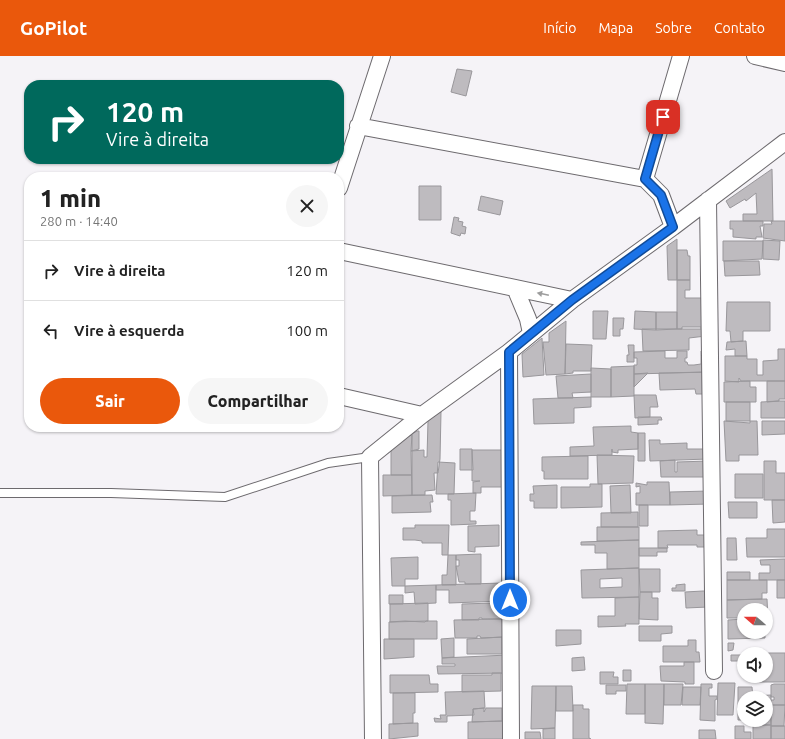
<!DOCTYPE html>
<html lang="pt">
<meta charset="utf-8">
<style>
:root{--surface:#fff;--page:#f6f6f6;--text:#222;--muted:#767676;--line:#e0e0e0;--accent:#ea580c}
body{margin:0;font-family:Ubuntu,sans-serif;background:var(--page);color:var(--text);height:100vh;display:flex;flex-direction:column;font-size:15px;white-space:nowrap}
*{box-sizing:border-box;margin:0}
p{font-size:13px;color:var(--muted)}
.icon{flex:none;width:22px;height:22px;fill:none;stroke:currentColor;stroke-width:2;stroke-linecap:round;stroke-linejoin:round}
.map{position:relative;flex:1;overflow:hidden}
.sheet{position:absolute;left:24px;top:116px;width:320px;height:260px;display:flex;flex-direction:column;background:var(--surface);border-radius:16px;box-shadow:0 1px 3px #0004}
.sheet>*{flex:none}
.hud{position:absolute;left:24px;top:24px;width:320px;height:84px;border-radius:16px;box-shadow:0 1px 3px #0004;background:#00695c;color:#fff;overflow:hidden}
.needle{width:26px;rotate:290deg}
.fabs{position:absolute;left:737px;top:547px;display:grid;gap:8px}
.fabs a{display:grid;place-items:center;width:36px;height:36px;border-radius:50%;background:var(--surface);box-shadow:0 1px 3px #0004;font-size:20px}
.pin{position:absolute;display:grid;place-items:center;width:34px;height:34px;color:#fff;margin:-17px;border-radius:8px;box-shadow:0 2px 6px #0006}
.me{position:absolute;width:44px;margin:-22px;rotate:0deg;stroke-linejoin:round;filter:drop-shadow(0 0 3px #0008)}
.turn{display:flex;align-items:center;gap:14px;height:84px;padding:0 16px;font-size:18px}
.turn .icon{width:52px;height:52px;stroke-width:2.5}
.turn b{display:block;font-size:28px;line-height:34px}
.round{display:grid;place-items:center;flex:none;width:42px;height:42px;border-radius:21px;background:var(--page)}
.summary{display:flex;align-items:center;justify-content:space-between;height:68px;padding:0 16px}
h1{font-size:24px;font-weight:800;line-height:30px}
.button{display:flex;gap:8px;margin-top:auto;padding:8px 16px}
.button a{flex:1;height:46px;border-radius:24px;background:var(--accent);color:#fff;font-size:16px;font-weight:800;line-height:46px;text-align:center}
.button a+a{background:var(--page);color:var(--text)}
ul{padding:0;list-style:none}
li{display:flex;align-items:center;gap:12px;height:60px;padding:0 16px;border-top:1px solid var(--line)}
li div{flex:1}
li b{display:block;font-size:15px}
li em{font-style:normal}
header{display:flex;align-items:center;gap:24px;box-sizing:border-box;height:56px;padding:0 20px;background:var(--accent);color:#fff}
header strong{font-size:19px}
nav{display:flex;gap:22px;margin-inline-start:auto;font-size:14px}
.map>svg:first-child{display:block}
.building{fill:#bebbbf;stroke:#99979b;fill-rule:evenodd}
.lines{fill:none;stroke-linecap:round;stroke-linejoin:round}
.lane-casing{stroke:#6d6a6e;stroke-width:10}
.street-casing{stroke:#6d6a6e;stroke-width:18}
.lane{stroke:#fff;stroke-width:8}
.street{stroke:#fff;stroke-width:16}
.oneway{fill:#9d9d9d}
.route-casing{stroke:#114b97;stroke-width:10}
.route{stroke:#1a73e8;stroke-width:7}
</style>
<header>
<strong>GoPilot</strong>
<nav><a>Início</a><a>Mapa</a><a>Sobre</a><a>Contato</a></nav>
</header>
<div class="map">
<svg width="785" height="683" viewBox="0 0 785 683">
<rect width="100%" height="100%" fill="#f5f3f7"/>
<path class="building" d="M457 13 472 15 466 40 451 36Z
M772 113 773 165H743V158H757L756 137 746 145 745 143 730 152 726 145Z
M419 130H441V164H419Z
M481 140 503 145 500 159 478 154Z
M454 161 459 162 458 165 463 166 462 170 466 171 465 178 461 177 460 180 451 177Z
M730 165H763V170H760L762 181H756V183L733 181V173H730Z
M771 165H785V185L763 182 764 168H772Z
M677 183V224H668L667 190Z
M763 184 780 185 779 204 763 203Z
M723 185H763L762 203 723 205Z
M677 194H687L688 200H690V224H677Z
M724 205H759L760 219 725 220Z
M677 224H690V234H685V242H708L709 273H701V271H682V273H677Z
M727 246H770V275H743V285L731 286 730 275H726Z
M593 255H608L606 283H593Z
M635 255 656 256V274L634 273Z
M656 256H677V273L656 274Z
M613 262H624L623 273H620V280H613Z
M566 265 565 318 546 319 543 286H549V277Z
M642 273H706V280L689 282V294L643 295Z
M542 282 544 319 523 321 522 298Z
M746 285 747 300H735V293L726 294 727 286Z
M566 288 592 289 591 315H573V317L565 318Z
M628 289H634V306H627V299H629Z
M778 293H785V325H741L739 322V326L725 325V300H747V303H757V319H763V305L778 304Z
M665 295V302H677V295H687V302H685V306H687L688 309H694L701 308V295H708V316L634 318V309H637V302H634V296Z
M634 310V340L611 341V311Z
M591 312 611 313V341H591Z
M709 316V338H696L695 333 660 334 659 317Z
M648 317 634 331V318Z
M591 318V336L572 337 573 342H558L556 320Z
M750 325V331H756V346H724V326Z
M767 325H785V343H779V345L767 346Z
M634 339H656L658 351H650V361L635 362Z
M591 341V351L574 352V367L534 368 533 343Z
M779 345H785V362H761V346Z
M726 346H750V365H726Z
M439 356H441L440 403 438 417H434L435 434 425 435V439H412L411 395 424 394V401H427L428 365Z
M638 361H661L662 364H658V368L638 369Z
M724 365 750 367V365H757L758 399H739V405H726Z
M762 365H785V378L762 379Z
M631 370V376L638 377V393L618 394V397L612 396V393V399L570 400V391L594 390 593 371Z
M417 375H419V393L411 395 412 378Z
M638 377H645V405H638Z
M412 379V419H391V386Z
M649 384H660V388L687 387V393H708V403L650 405Z
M460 393H472L473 414H460Z
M472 394H506L507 431H481V437H473V426L480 425H472Z
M597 399 634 400 633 427 598 428Z
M588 400V423H544V415H542V401Z
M675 404V416H677V406L709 405V421H661L660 405Z
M764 405H776V417H785V444H764Z
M438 406 455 407 454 438H436Z
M735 418H763V442H735Z
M383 419H412V439L383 440Z
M647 426H669L670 449H636V437H640V430L636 431V427L647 429Z
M590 428H602V451L561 452V431H590Z
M557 429V452H534V445H530V438H534L533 430Z
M630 429 631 457H611L610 430Z
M709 435V448L670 449V436Z
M476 437 475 455H470V465H476V468L451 469V444H448V438Z
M432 439 433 446H430L431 456 392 457V440Z
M772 444H785V466L773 467Z
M728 446H757V462H729Z
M639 449H648V470H639Z
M638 456V471H601V457Z
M415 469H449L448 499H442V487H422V485L415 484H403V472H415Z
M499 469V490L475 491V496L468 495V470Z
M597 471H639V484L597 485Z
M767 473H785V501H747L746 482H767Z
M697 474V479H710V491H697V489H667L668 492H658V475Z
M727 482H736L737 504H727Z
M639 484V512L607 513V497H595V489H581V486Z
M639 492H667V496H657V500H639Z
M481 498V528H465V526H459L456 510H459V504H456V499Z
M448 499H456V529H442V519H447Z
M418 501V523H405V530H392L391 502Z
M785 503V524H759V517H770V509H761L760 504Z
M639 512V541L582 542 581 514ZM622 522V531L600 532V523Z
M639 513H660V536H640Z
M727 516H750V524H727Z
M727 524H767V537H762V543L727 544Z
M777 524H785V542H777Z
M503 527 504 545 449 547V534H436V529Z
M685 528V535H672V532H676V529Z
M436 529V547L415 548 414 536 405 537V530Z
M703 535H707L708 551 686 552 685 536Z
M640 536H652V542H658V564L639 563Z
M389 539H403V548H389Z
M639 541V568H625L626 570 598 571V560H615V542Z
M767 543 768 563H766V554H744V562H727V544Z
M504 545 505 563H482V562H479V564H462V548L494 547V546Z
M428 547V565L390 566V548Z
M495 563H504L505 581 481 582 480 580H477V582H455L454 564Z
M744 563V576H765V582L728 583V564Z
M405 565 425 566 426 565H437V583H389V566Z
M639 570H672V577L661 578V585H639Z
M556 574H581V588L556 590Z
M502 581V598H467V583Z
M454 582V601L442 602 441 583Z
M384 583H414V601L384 603Z
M688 584H696V596H699L700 606H663V590H688Z
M728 587H734L733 594 728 595Z
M765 597H785V626H757V620H766Z
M508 599V617L438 618 437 610H455V608H442V602Z
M731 599H744V605H731Z
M584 601 585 614 572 615V602Z
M684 606H694V628H685V626L661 625 660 610H684Z
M623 614H631V625H623Z
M600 616H614L613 621H618V628H600Z
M492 617H501V635L462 636V619H492Z
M390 619H429L430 628H438V636L390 637Z
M718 627H735L733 659H717Z
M627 628H645V658H626Z
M645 628H664L663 668 645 667Z
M664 628H683L681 649H664Z
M701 628H712V632H709V640H717V643L715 644V665L700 664Z
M774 628H785V649H771V644H774V641H771V629Z
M606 629H626V635H616V638H606Z
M532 630H556L555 672 531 673Z
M556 630H572L573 655H556Z
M683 631H701L700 649H682Z
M738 631H752L753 642H744V664H738Z
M484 635 485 652 473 653 474 659 447 660V666H435L434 662 441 663 440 659H446L445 636Z
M393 637H415V657H413V667L393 668Z
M771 639V669H753V664H766V642H753V640Z
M573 649H583V653H589V682L591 683H573Z
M771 649H785L784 670H771Z
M484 652V656L486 652H502V665L472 666 473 653Z
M503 665 504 683H468V666Z
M418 667V680L389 683V668Z
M753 669H771V683H753Z
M735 670H744V676H751V683H735Z
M771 670H785V683H771Z
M555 672V683H543V673Z
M699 674H715L716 683H699Z
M525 676H540L541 683H525Z"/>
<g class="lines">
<g class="lane-casing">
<path id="lane" d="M0 437H111L225 441 328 407 370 401"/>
</g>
<g class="street-casing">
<path id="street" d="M755 0 785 7
M358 70 645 123 661 139 673 171
M645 123 681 0
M339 132 382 0
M708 144 714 615
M339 195 572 244
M515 232 528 263 531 277
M509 296 511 683
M339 340 422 359
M373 683 370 401 422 359 509 296 572 244 673 171 785 86"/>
</g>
<use href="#lane" class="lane"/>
<use href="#street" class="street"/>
</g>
<defs><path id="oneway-solid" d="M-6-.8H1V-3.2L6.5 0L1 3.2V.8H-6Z"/></defs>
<use class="oneway" href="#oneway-solid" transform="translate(543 238) rotate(-168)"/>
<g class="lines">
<g class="route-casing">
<path id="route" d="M510 544 509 296 572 244 673 171 661 139 645 123 663 61"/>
</g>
<use href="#route" class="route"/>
</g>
</svg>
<div class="fabs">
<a><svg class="needle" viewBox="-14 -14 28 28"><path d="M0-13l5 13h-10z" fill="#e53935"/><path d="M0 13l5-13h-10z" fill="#767676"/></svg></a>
<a><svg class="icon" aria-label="sound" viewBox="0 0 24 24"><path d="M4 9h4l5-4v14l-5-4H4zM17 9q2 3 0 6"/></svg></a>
<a><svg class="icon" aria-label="layers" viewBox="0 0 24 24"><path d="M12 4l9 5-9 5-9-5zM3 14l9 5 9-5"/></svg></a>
</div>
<div class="pin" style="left:663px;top:61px;background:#d93025"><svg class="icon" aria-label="arrive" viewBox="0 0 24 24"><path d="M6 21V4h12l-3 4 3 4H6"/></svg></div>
<svg class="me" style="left:510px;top:544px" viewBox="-20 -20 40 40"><circle r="17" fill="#1a73e8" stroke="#fff" stroke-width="3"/><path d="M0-11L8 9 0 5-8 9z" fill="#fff"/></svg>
<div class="hud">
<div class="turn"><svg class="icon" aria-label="right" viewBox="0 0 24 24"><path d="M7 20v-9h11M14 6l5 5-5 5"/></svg><div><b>120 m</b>Vire à direita</div></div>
</div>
<section class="sheet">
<div class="summary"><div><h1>1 min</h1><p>280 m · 14:40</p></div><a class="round"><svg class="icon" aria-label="close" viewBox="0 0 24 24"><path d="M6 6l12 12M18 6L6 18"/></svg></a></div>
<ul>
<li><svg class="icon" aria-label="right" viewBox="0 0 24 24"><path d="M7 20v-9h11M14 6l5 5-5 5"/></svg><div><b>Vire à direita</b></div><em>120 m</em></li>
<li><svg class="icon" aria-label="left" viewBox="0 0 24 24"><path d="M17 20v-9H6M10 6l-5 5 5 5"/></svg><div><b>Vire à esquerda</b></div><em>100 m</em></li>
</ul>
<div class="button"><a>Sair</a><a>Compartilhar</a></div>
</section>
</div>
